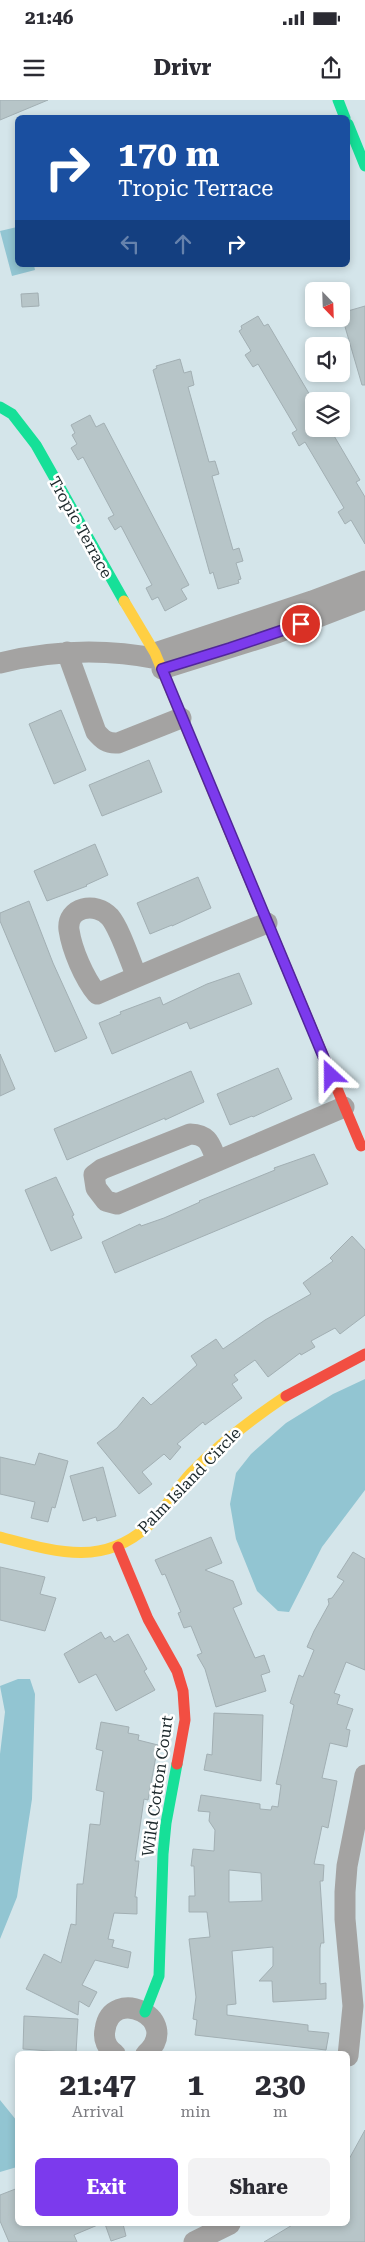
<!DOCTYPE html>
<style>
:root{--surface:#fff;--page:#f2f2f3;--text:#2b2b33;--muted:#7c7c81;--accent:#7c3aed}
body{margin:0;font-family:"Roboto Serif",serif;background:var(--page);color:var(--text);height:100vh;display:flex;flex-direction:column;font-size:19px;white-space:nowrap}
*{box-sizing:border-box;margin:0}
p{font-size:16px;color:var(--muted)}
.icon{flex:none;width:28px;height:28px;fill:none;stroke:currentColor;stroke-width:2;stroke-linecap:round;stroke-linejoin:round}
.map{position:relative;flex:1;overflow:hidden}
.drawer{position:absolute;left:15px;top:1951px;width:335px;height:175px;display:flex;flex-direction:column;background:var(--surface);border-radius:8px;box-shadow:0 2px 8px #0003}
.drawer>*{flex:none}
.hud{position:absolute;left:15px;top:15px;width:335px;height:152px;border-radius:8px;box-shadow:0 2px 8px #0003;background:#1a4fa0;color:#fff;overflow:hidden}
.needle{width:32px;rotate:157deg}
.tools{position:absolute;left:305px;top:182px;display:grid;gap:10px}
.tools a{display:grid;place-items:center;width:45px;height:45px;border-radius:8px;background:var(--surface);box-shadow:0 2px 8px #0003;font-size:25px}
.pin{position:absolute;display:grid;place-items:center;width:42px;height:42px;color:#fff;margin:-21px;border:2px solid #fff;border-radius:50%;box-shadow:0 1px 5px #0007}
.me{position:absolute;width:55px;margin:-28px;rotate:336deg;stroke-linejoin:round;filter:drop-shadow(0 0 4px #0008)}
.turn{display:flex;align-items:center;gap:18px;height:105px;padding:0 20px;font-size:22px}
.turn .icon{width:65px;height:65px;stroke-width:2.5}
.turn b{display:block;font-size:35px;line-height:42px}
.lanes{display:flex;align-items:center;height:48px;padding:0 20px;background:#0003;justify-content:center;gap:25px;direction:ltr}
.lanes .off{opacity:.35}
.eta{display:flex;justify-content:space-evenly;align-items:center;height:85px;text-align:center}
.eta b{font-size:30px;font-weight:700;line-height:35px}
.primary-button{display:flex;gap:10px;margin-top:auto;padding:10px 20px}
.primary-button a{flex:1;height:58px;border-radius:8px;background:var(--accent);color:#fff;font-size:20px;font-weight:700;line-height:58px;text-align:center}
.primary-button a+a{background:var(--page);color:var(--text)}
.status{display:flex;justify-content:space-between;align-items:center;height:35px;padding:0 25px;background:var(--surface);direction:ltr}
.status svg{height:14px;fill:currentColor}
header{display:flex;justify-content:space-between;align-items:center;height:65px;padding:0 20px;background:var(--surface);font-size:22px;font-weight:700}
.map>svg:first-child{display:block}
.water{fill:#92c5d2}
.building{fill:#b7c5c8;stroke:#a2afb3;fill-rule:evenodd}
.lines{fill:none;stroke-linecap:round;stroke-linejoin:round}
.street{stroke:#a4a3a2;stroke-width:21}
.fast{stroke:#16e098;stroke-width:11}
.slow{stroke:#ffcf43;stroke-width:11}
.jam{stroke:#f24e42;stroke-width:11}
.route-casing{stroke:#51269a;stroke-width:12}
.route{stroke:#7c3aed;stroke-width:9}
.labels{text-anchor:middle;stroke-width:5;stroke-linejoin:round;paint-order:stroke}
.street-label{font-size:16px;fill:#1c282b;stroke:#fff}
</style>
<div class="status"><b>21:46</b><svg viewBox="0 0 49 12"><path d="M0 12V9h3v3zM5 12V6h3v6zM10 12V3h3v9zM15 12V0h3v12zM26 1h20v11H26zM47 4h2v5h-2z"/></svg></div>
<header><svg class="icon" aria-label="menu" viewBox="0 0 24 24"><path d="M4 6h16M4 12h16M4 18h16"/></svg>Drivr<svg class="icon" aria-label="share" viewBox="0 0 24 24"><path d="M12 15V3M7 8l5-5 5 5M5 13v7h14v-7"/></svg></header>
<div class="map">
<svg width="365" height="2142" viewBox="0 0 365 2142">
<rect width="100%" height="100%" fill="#d4e5ea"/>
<path class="water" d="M17 127 18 165H34L35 170 12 176 0 131Z
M365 1279V1390L322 1447 289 1512 278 1511 257 1491 236 1439 230 1404 236 1373 251 1354 286 1323 333 1294Z
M18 1579H30L35 1594 32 1699 17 1797 0 1839V1654L5 1612 0 1586Z
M0 2000 17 2021V2067L0 2072Z"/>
<path class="building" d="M0 0H48L0 20Z
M38 193 39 206 22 207 21 194Z
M365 206V285H362L341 213Z
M258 216 264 226 268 224 314 302V329H330L360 380 356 382 365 397V444L351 420 345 424 338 412 344 408 305 342 299 346 292 333 297 330 258 264 253 267 245 255 251 251 239 231 242 229 241 226Z
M180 259 184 273 191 271 194 285 188 287 209 362 215 361 219 374 212 376 233 450 239 448 243 461 236 463 241 479 238 480 239 483 218 489 213 472 210 474 153 270 157 268 156 266Z
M90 315 96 327 104 323 189 485 181 489 187 499 165 511 158 497 152 500 146 488 152 485 121 426 115 430 108 418 114 415 83 357 78 360 71 348 77 344 72 335 75 333 71 325Z
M61 610 86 670 54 684 29 624Z
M149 660 162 692 102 716 89 685Z
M95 744 108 775 86 785 87 786 47 801 34 771Z
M198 777 211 808 172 826V825L150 834 137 803Z
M29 801 53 863 87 938 55 952 0 821V813Z
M239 873 252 904 190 929 187 922 112 954 99 923 121 914 120 912 160 897 163 905 207 884Z
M0 954 15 989 0 996Z
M278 968 292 999 253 1017 252 1016 230 1025 217 994Z
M191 971 204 1002 165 1020V1018L67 1060 54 1029Z
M314 1054 328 1084 115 1173 102 1142 140 1124 141 1126 164 1118 200 1102 199 1101 275 1070 274 1068Z
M56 1077 74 1115 72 1116 82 1138 51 1151 25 1090Z
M352 1136 365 1150V1215L340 1234 335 1228 311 1241 315 1247 301 1255 300 1253 268 1277 255 1260 234 1275 238 1280 232 1284 242 1298 205 1325 203 1322 177 1344 181 1347 170 1360 164 1354 142 1372 152 1384 139 1394 97 1343 117 1328 143 1297 151 1305 173 1286 197 1265 191 1256 216 1239 223 1249 265 1220 311 1194 303 1183 333 1161 330 1158Z
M39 1353 68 1361 55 1408 52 1407 48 1422 31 1418 35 1402 0 1394V1357L35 1365Z
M103 1367 116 1416 97 1421 96 1417 83 1421 70 1376Z
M211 1437 222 1463 205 1470 233 1481 242 1504 233 1508 255 1558 264 1555 270 1572 261 1575 266 1591 216 1607 205 1569 197 1555 202 1553 191 1526 184 1528 178 1513 181 1512 165 1474 162 1475 155 1460Z
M353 1452 365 1459V1570L346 1562 334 1593 340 1595 337 1604 353 1609 346 1629 350 1630 347 1647 330 1643 322 1678 337 1681 328 1728 322 1726 314 1764 324 1765 323 1781H320L324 1843H321L320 1848V1884L326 1883V1899L273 1902 272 1881H259L273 1866V1847L232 1851 236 1904 227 1905V1915L308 1925V1931L329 1933 326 1950 195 1935 197 1920 193 1919 196 1897 189 1839 210 1837 207 1812H189V1796H195L194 1766H191L193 1749 214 1751 215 1730 209 1721 210 1712 198 1711 201 1695 260 1704V1709L271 1710 272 1706 278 1707 281 1685 276 1684 294 1605 290 1603 299 1575 303 1577 314 1550 307 1547 314 1531 329 1504 328 1499 332 1498 344 1481 337 1477ZM229 1770 261 1773 262 1801 229 1802Z
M0 1467 45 1477 40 1494 56 1498 45 1531 0 1520Z
M101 1532 105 1539 110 1536 114 1542 128 1534 147 1569 144 1571 155 1590 116 1611 96 1574 79 1583 64 1554Z
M214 1613 263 1615 261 1681 204 1670 207 1654 212 1655Z
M101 1622 129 1627 128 1633 139 1635 138 1640 158 1645 148 1700 144 1699 135 1761H139L135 1797H137V1814L114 1813 108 1839 114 1840 112 1847 131 1852 128 1868 95 1860 82 1885 97 1892 89 1907 79 1901 78 1915 26 1889 44 1854 61 1863 71 1824 76 1825 77 1784H83L90 1724 100 1725 104 1692 96 1690 103 1651 96 1649Z
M24 1916 78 1919 76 1953 23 1949Z
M365 2030V2142H264L294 2124H348V2061Z
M18 2088V2124H100L74 2135 77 2142H9L0 2121V2095Z
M105 2124H123L126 2136 111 2141Z"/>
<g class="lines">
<path class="street" d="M67 552 96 632C102 639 107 644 118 643L181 618
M155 553 312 501 365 481
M0 563C53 550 104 548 158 559
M162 569 277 533 365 499
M137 877C130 861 120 829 110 817 96 801 66 807 69 830 72 850 84 878 97 894 153 870 210 846 267 823
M217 1061C210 1045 210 1035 190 1034L102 1069 94 1075 96 1088 106 1101 117 1104 344 1007
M115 1954C107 1948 103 1939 105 1930 111 1884 184 1919 146 1954
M348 1956 353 1906 345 1819V1792L347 1766 365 1675
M194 2142 230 2124"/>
<path class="fast" d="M338 0 345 18
M348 24 365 66
M0 307 12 314 36 345 124 501
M145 1912 159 1876 163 1754 166 1723 177 1664"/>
<path class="slow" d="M124 501 155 553 227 726
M0 1437C53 1451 102 1468 148 1426 164 1411 176 1389 191 1373 220 1343 252 1319 286 1296"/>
<path class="jam" d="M227 726 361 1046
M286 1296 365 1254
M118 1447 148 1519 177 1571 183 1591 185 1620 177 1664"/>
</g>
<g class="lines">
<g class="route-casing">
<path id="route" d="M301 524 230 548 162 569 331 975"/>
</g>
<use href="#route" class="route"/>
</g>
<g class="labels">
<g class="street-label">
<text transform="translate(81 427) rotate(61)" y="6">Tropic Terrace</text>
<text transform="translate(189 1380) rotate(-46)" y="6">Palm Island Circle</text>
<text transform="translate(157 1686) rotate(-82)" y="6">Wild Cotton Court</text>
</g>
</g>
</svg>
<div class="tools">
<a><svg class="needle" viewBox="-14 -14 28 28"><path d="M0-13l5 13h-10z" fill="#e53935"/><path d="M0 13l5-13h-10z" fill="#7c7c81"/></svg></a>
<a><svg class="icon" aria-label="sound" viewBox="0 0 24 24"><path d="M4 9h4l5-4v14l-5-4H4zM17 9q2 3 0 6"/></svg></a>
<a><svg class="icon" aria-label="layers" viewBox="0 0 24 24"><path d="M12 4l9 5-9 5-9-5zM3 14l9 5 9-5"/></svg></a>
</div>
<div class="pin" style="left:301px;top:524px;background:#d93025"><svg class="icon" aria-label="arrive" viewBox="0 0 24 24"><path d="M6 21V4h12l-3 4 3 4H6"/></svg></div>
<svg class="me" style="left:331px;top:975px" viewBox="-20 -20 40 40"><path d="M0-17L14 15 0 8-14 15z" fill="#7c3aed" stroke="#fff" stroke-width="4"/></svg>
<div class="hud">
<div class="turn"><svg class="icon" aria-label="right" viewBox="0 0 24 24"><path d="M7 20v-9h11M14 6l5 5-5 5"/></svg><div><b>170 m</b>Tropic Terrace</div></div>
<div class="lanes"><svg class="icon off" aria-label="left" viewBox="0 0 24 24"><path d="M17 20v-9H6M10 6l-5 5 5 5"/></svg><svg class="icon off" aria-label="ahead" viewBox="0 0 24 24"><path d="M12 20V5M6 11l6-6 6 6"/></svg><svg class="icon" aria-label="right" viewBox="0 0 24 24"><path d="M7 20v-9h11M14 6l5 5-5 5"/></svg></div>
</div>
<section class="drawer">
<div class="eta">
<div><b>21:47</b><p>Arrival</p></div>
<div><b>1</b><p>min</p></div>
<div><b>230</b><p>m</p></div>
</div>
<div class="primary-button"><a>Exit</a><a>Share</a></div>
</section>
</div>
